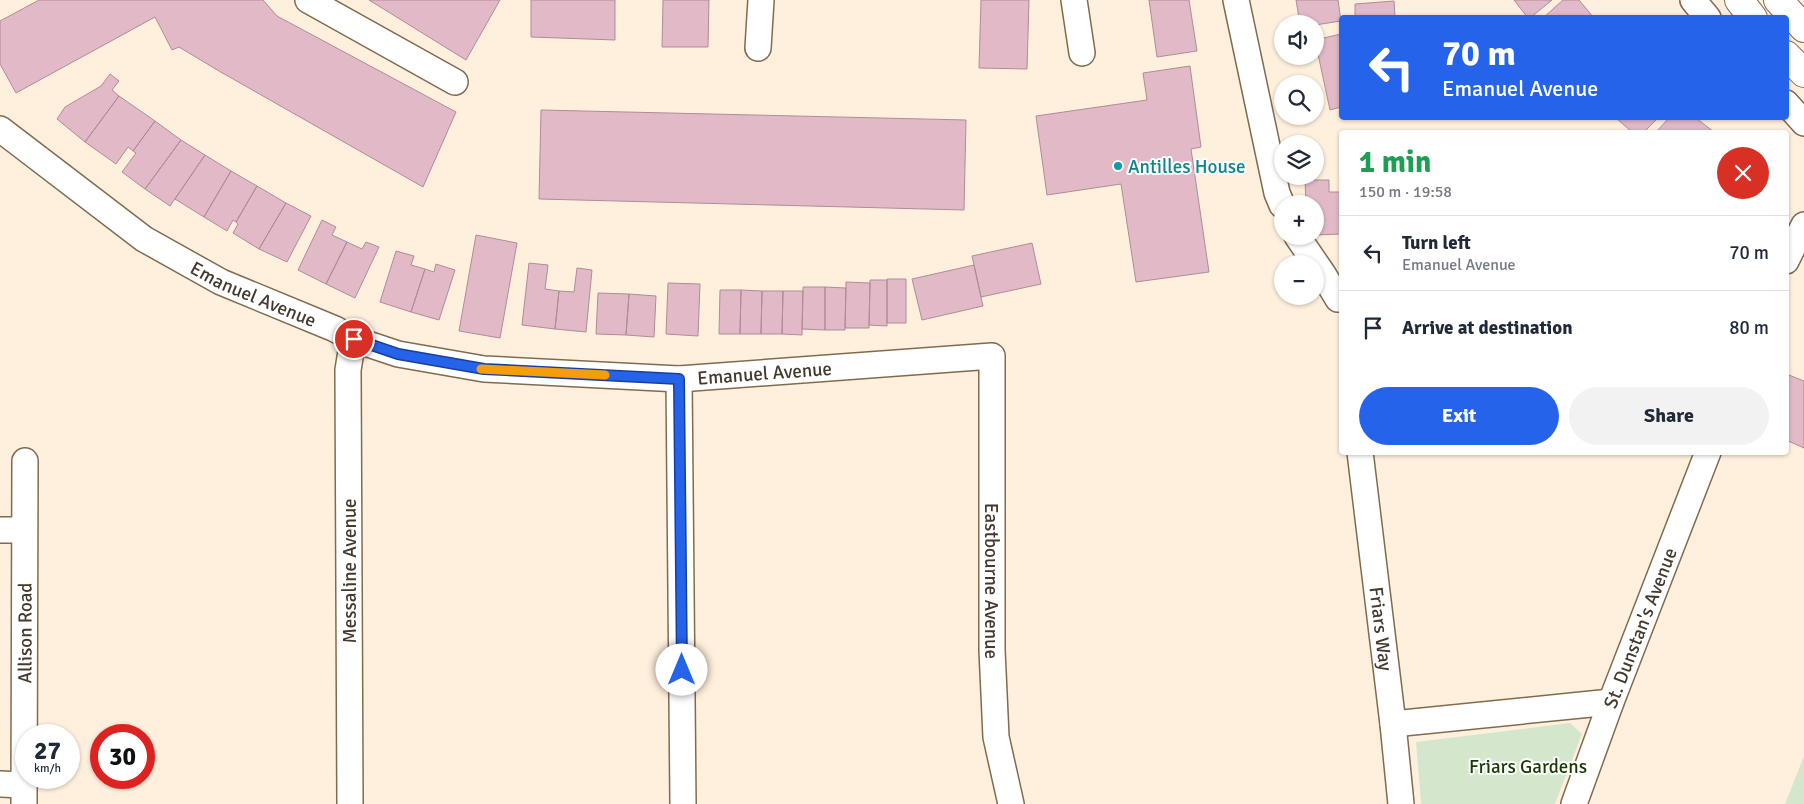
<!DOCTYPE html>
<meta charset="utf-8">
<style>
:root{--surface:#fff;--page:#f2f2f3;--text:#1f2937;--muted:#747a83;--line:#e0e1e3;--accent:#2563eb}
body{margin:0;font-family:Signika,sans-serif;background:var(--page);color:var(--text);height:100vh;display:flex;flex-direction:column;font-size:19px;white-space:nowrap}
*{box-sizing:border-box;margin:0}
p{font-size:16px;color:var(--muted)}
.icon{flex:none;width:28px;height:28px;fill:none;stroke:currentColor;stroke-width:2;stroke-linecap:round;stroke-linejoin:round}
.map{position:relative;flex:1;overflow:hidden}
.drawer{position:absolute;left:1339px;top:130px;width:450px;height:325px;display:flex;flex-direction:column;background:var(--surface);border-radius:5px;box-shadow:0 1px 4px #0004}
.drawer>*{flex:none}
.guide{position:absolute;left:1339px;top:15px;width:450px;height:105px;border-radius:5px;box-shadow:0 1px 4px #0004;background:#2563eb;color:#fff;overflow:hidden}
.buttons{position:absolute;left:1274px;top:15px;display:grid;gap:10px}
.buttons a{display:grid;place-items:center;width:50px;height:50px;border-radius:50%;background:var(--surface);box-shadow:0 1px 4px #0004;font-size:25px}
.speed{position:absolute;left:15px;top:724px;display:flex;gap:10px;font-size:25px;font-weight:700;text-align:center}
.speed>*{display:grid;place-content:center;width:65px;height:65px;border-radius:50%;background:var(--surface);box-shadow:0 1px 4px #0004;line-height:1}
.speed small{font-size:12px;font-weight:400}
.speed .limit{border:8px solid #d22;background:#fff;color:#111}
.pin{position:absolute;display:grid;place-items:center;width:42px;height:42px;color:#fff;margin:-21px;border:2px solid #fff;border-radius:50%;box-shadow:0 1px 5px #0007}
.me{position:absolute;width:55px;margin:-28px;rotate:0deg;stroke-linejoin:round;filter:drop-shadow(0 0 4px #0008)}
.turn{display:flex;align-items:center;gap:18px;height:105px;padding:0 20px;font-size:22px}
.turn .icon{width:65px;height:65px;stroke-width:2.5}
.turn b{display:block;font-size:35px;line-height:42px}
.round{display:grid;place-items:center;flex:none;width:52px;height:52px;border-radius:26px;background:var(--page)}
.overview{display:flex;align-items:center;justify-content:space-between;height:85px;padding:0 20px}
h1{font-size:30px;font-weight:700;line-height:38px;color:#1e9e55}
.button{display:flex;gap:10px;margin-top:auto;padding:10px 20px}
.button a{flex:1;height:58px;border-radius:30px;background:var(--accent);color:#fff;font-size:20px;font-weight:700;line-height:58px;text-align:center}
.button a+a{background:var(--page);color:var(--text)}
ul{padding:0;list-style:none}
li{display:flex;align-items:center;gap:15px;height:75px;padding:0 20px;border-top:1px solid var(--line)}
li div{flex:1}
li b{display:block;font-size:19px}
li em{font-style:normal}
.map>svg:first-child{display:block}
.green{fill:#d4e7cc}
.building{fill:#e1b9c7;stroke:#b18b98}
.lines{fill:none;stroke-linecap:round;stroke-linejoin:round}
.street-casing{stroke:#816b4f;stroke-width:28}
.highway-casing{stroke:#816b4f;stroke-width:30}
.street{stroke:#fff;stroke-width:25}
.highway{stroke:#fff;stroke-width:28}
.route-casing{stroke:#184099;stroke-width:12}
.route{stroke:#2563eb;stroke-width:9}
.slow{stroke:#f59e0b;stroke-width:9}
.culture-dot{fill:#0f9aa8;stroke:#fff;stroke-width:2}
.labels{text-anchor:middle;stroke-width:4;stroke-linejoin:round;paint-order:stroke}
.culture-label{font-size:19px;fill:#0d838f;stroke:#fff;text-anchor:start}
.street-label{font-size:19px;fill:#43392d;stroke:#fff}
.park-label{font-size:19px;fill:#183902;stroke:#fff}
</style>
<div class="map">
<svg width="1804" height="804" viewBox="0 0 1804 804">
<rect width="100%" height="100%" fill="#fff0dd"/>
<path class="green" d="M1570 723 1582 734 1555 804H1421L1416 742Z
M1804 756V804H1785Z"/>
<path class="building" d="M39 0H263L277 16 456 112 423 187 219 71 179 47 172 50 155 17 16 93 0 64V21Z
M369 0H500L466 60Z
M531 0H615V40L531 37Z
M663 0H709L708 47H662Z
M981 0H1029L1027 69 979 68Z
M1149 0H1189L1197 51 1157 57Z
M1296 0H1338L1341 21 1315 25V24H1300Z
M1514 0H1552L1530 18H1528Z
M1563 0H1579L1594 18H1543Z
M1394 1 1395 17 1355 18V4Z
M1341 34V107L1330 110 1315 40Z
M1190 66 1201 147 1191 149 1209 272 1136 282 1121 184 1047 195 1036 116 1147 100 1143 73Z
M110 74 119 81 112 90 119 96 85 142 57 119 65 107 101 86Z
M119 96 155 121 133 151 128 147 116 164 85 142Z
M541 110 966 120 964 210 539 199Z
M1616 118H1658L1644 132H1632Z
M1669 118H1696L1714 132H1656Z
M155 121 181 140 145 189 122 172 136 153 133 151Z
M181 140 205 155 170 206 145 189Z
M205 155 231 171 204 217 175 199Z
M231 171 257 186 236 222 233 220 227 231 204 217Z
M1305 180H1329V192H1341V234L1315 235V204H1306Z
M257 186 286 203 259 249 233 233 238 224 236 222Z
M286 203 311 216 287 262 259 249Z
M322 220 336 227 332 235 347 242 326 284 298 270Z
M476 235 517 243 500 338 459 331Z
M347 242 362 249 366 242 379 247 355 298 326 284Z
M1032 243 1041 284 981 297 972 256Z
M396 251 414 256 411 265 425 269 411 312 380 302Z
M529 263 548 265 545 289 559 291 555 329 522 325Z
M436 264 455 270 439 320 411 312 425 269 434 272Z
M974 265 983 306 922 320 912 279Z
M577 268 592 270 586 332 555 329 559 291 574 292Z
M887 279H906V323H887Z
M870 280H887V326L869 325Z
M846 282 870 283 869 328H845Z
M668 283 700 284 698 336 666 334Z
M803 287H825V330L802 329Z
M825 287 846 288 845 330H825Z
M720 290H741L740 334H719Z
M741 290 762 291 761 334H740Z
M762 291H783L782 334H761Z
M783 291H803L802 335 782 334Z
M598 293 629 294 626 335 596 334Z
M629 294 656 296 654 337 626 335Z
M1789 375 1804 381V448L1786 440V382Z"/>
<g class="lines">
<g class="street-casing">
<g id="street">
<path d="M308 0 455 82"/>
<path d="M1074 0 1082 53"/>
<path d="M1236 0 1277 193 1282 205"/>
<path d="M1693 0 1708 18"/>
<path d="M758 48 761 0"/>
<path d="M1786 103 1804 123"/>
<path id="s1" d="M0 129 144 239 221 282 335 329 353 339 398 354 484 369 679 379 992 356V650L996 737 1011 804"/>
<path d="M1297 236 1323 274 1338 299H1341"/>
<path d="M1786 261 1804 225"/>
<path d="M679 379 683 804"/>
<path id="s2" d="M1360 452 1393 724 1401 804"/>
<path d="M0 530H24"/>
<path d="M1393 724 1611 702"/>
<path d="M0 784 24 785"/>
<path id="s3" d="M24 804 25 461"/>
<path d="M350 804 348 370 353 339"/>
<path id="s4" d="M1574 804 1611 702 1708 452"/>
</g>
</g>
<g class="highway-casing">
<path id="highway" d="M1739 0 1753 18
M1778 0 1804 28
M1786 55 1804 73"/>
</g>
<use href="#street" class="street"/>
<use href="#highway" class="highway"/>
</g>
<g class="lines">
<g class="route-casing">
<path id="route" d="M354 339 398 354 484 369 679 379 682 670"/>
</g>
<use href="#route" class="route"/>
<path class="slow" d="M481 369 605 375"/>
</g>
<circle class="culture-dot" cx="1118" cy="166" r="5"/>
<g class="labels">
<g class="culture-label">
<text x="1128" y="173">Antilles House</text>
</g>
<g class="street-label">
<text dy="7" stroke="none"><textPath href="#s1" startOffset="304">Emanuel Avenue</textPath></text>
<text dy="7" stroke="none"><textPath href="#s1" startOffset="829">Emanuel Avenue</textPath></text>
<text transform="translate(349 571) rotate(-90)" y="7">Messaline Avenue</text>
<text dy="7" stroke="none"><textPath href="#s1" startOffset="1282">Eastbourne Avenue</textPath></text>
<text dy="7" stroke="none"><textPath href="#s2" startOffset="178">Friars Way</textPath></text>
<text dy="7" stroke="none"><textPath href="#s4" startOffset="188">St. Dunstan's Avenue</textPath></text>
<text dy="7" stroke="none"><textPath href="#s3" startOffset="171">Allison Road</textPath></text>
</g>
<g class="park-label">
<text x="1528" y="773">Friars Gardens</text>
</g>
</g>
</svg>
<div class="buttons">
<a><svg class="icon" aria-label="sound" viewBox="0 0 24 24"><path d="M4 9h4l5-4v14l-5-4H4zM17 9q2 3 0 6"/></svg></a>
<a><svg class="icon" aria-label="search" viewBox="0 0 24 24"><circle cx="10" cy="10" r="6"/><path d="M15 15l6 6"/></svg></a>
<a><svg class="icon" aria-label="layers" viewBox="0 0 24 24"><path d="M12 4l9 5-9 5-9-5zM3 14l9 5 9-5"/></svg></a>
<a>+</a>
<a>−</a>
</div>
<div class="speed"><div>27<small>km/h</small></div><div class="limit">30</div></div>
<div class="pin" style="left:354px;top:339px;background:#d93025"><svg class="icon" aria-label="arrive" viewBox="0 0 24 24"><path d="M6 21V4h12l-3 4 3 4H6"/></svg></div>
<svg class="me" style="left:682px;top:670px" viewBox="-20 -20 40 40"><circle r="19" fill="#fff"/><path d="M0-13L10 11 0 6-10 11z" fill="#2563eb"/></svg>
<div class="guide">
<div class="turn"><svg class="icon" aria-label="left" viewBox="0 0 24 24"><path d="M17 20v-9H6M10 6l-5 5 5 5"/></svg><div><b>70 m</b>Emanuel Avenue</div></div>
</div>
<section class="drawer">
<div class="overview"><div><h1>1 min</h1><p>150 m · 19:58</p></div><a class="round" style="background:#d93025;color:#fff"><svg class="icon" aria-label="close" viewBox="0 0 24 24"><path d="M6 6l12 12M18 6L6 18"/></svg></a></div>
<ul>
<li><svg class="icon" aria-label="left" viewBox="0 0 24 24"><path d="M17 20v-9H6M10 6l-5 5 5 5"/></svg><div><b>Turn left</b><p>Emanuel Avenue</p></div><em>70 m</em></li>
<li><svg class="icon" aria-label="arrive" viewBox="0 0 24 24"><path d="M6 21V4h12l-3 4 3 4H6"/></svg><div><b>Arrive at destination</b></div><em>80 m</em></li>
</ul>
<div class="button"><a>Exit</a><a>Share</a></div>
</section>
</div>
